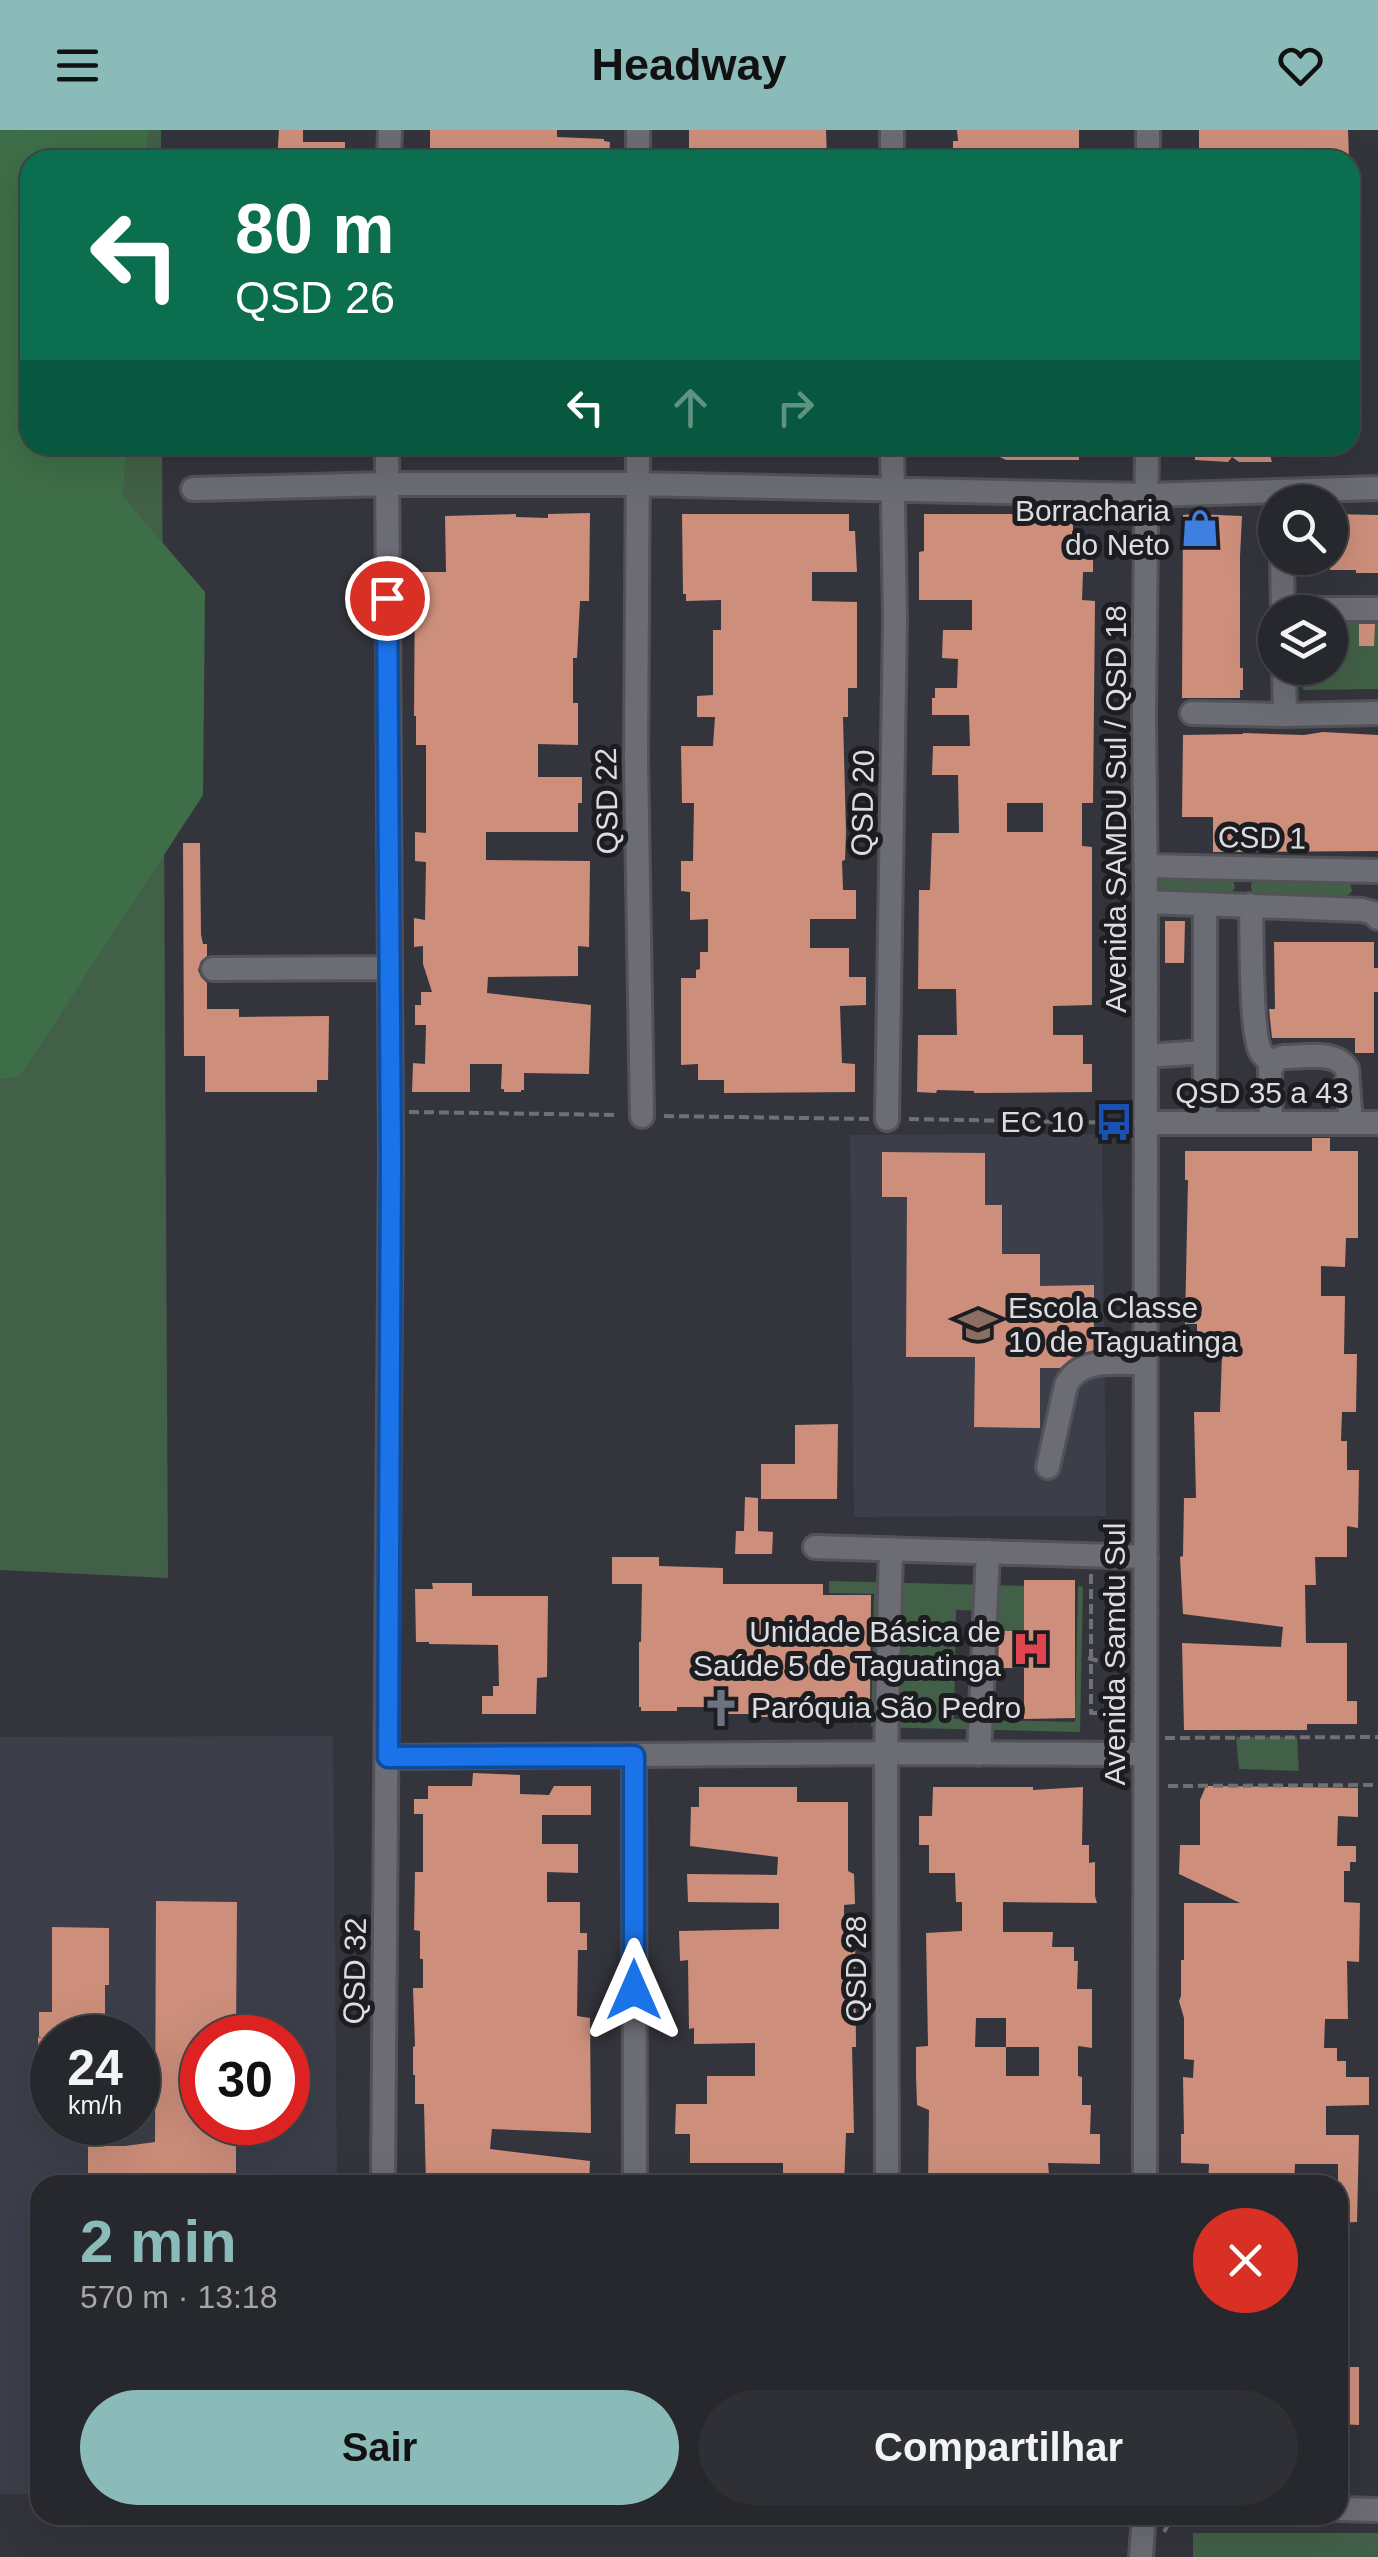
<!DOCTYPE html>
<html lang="pt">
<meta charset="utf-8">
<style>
:root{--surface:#27282d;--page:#2f3035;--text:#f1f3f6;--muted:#a4a6aa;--line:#434449;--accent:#8bbbb9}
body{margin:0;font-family:Arial,sans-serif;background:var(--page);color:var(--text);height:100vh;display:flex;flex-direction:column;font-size:38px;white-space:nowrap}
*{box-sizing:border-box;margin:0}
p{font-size:32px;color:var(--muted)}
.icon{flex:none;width:55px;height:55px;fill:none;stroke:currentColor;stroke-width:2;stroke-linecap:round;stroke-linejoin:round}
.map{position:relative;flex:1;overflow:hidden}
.drawer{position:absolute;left:30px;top:2045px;width:1318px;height:350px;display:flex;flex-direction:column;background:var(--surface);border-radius:30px;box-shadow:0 10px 40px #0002,0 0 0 2px var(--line)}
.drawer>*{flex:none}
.guide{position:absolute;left:20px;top:20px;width:1340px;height:305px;border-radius:30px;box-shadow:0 10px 40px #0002,0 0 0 2px var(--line);background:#0b6e4f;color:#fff;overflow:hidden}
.tools{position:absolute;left:1258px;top:355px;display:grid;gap:20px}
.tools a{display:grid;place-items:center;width:90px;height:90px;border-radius:50%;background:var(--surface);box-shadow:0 10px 40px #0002,0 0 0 2px var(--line);font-size:50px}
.speed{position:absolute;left:30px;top:1885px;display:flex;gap:20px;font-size:50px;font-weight:700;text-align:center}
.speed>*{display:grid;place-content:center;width:130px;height:130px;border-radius:50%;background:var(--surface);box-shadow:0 10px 40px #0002,0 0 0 2px var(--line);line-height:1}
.speed small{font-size:25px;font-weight:400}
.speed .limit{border:15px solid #d22;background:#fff;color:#111}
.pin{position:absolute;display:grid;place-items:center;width:85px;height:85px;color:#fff;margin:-42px;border:5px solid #fff;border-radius:50%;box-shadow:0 2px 10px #0007}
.me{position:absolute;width:110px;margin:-55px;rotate:0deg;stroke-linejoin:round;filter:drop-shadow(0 0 8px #0008)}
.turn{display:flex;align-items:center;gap:35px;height:210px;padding:0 50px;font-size:45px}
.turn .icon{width:130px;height:130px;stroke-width:2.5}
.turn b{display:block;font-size:70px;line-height:85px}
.lanes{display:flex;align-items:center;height:95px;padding:0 50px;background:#0003;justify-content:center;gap:50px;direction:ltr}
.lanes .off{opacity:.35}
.round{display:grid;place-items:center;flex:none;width:105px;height:105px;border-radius:52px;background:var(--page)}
.head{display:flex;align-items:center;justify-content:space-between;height:170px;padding:0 50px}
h1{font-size:60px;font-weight:700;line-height:75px;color:var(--accent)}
.button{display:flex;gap:20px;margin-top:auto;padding:20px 50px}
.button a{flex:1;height:115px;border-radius:60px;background:var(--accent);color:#111;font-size:40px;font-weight:700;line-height:115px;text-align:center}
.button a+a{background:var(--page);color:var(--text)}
header{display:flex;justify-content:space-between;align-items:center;height:130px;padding:0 50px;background:var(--accent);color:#111;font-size:45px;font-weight:700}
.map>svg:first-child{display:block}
.built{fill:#3c3e4a;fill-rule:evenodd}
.green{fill:#426047}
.forest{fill:#3e6e47}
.building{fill:#cd8f7b;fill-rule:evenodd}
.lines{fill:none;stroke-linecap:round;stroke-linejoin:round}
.minor-casing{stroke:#525258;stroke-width:28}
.path{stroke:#6f7076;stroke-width:4;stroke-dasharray:10 5;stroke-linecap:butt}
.minor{stroke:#6c6d74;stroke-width:22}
.route-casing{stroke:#114b97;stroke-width:25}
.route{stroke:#1a73e8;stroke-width:18}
.labels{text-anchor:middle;stroke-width:10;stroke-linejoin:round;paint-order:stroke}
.poi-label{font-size:30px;fill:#dcdce1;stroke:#1c1d20;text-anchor:end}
.street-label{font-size:30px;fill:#dcdce1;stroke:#1c1d20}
</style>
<header><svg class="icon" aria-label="menu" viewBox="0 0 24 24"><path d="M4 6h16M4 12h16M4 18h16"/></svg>Headway<svg class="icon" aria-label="heart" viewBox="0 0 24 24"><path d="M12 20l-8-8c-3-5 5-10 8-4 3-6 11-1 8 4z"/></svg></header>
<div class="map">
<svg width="1378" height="2427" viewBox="0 0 1378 2427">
<rect width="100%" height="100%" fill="#34353c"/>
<path class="built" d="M1102 1004 1106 1386 854 1387 850 1005Z
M333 1606 337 2055H40V2364H0V1607ZM52 1908H138V1992H52ZM202 1908H288V1992H202Z"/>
<path class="green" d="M0 0H161V30H30V315H162L168 1448 0 1440Z
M1378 481V559L1303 560V538H1330V482Z
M1158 747 1233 749 1235 758 1229 765 1163 763 1156 757Z
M1258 747 1350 752 1352 761 1345 768 1257 766 1251 759V754Z
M829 1451 1029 1456 1028 1508 994 1507V1481L956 1480 954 1589 1075 1592 1078 1456 1083 1457 1080 1602 871 1597 874 1464 829 1463Z
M1236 1607H1297L1299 1641 1239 1639Z
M1193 2403H1378V2427H1193Z"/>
<path class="forest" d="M0 0H148L146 30H30V315H126L123 367 205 462 203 665 20 946 0 949Z"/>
<path class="building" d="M279 0H303V12H345V30H277Z
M430 0H557V7L604 9V11L610 12 609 30H508L509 19 476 18V30H430Z
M689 0H826L827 30H689Z
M957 0H1079V30H953V11H958Z
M1199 0H1348L1349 30H1199Z
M975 315H1079V330H1006Z
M1195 315H1267L1272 332H1239L1232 327 1228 332 1195 330Z
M590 383 589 471H580L577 528H573V573H578V615L538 614V647H582V673H578V702H486V730L590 731 589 817 578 816V846L488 847 487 863 591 875 589 944 524 943V960H521V962H504V959H501L502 934H470V962H412L413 933 425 934 426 895H415V875H421V862H432L423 834V816L414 817V788L425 790 426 732 415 731V702L426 703V615H416V586H414L415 442H446L445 386 516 384V387L548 388V384Z
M682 384H849V401H855L857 442H812V471L857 472V558H848V587H843L846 702 845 730 842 731 843 760H856V789H810V818H849V847H866V875L840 876 842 933 855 934V962L724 963V950H698V934L681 935V848H696V840L700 839V822H708V789L690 790V762L681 761V731H693L694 673H682L681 616H713L715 587H697V566L713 565V500H721V470L686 471V464H683Z
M924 384H1073V413H1093V442H1083L1082 470 1095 471 1093 673H1082V716L1092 717V875L1053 876V905H1083V934H1092V962L974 963V961L937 960 936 963 917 962 918 905H957L956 859H918L919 760H930L932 703H959L958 645H932L933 616H970L969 585H932V568H935V558H957L958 529 942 528 943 500H972V470H919V422L924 421ZM1007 673H1043V702H1007Z
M1195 384 1242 386 1240 426V538H1243V560H1240V568H1182L1183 385Z
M1330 384 1378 385V443H1356V440H1330Z
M1359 494H1375L1374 516H1359Z
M1323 602 1378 605V721L1213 722V687H1182L1183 605 1243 604V603L1304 605Z
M183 713H200L201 805 203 814H207V826L201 831 198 840 201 847 207 853V879H239V887L329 886 328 950H317V962H205V926H184Z
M1165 791H1185L1184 833H1165Z
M1274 812H1374V838H1378V862H1374V923H1355V908H1272L1269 879H1275Z
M1312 1008H1330V1021H1358V1108H1346L1345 1137 1321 1136V1166H1345L1344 1224H1357L1356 1282H1342L1341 1311H1347V1340H1359L1358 1398 1347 1396V1427H1315L1316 1455H1305L1306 1513H1347V1571H1357V1594H1307V1600H1184L1182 1513 1281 1517 1283 1497 1183 1484 1180 1427 1183 1426 1184 1368H1196L1194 1282H1220L1222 1224H1197V1194H1185L1188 1050H1185V1021H1312Z
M882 1022 985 1023V1075H1002V1124H1040V1156L1094 1155V1220L1075 1226 1060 1238H1040V1298L974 1297 975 1227H906L907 1067H882Z
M838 1294 837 1369H761V1334H795V1295Z
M745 1367 758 1368V1401L773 1402 772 1424H735L736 1401H744Z
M612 1427H659V1436L723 1438V1454H823V1465H871L870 1572H822V1587H759L760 1584H722V1577H677V1581H641V1577H639V1512H641L642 1454H612Z
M1024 1450H1075V1588L1024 1589V1538H998L999 1501H1024Z
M432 1453H472V1466H548L547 1547 537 1548 536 1584H482V1566H493V1556H499L498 1515 429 1514V1512H416L415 1459H433Z
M473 1643 520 1645V1664L549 1665 554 1656H591V1685H542V1714H578V1743L547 1742V1772H580V1803H587V1820H578L577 1886 590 1888 591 2003 492 1999 490 2019 590 2031 589 2055H426L424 1974H415V1945H413V1917L415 1916 413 1858H423V1829H420V1801L414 1800 415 1742H423V1684H414V1669H428V1656H472Z
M1206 1656 1358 1658V1687L1338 1686 1337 1716H1356V1732H1350V1741H1344V1772L1360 1773 1359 1832 1347 1831 1348 1889H1325L1324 1918H1337V1931H1346V1947H1369V1975L1326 1976V2005H1359L1357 2092 1338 2093V2034H1295L1294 2055H1208L1209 2034 1181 2033V2004H1184L1183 1947 1193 1948 1194 1930 1184 1929V1888L1179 1871 1181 1866V1830H1184V1773H1240L1179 1744 1180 1715H1200V1670Z
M699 1657H797V1672H848V1741L854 1744 855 1774 844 1775V1800H855L856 1917H852L854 2003H846L844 2055H783V2033H690V2004H675L676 1974H707V1946H755V1913L694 1914V1898L689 1899 688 1830 680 1831 679 1801 779 1799V1773L688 1772 687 1744 777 1745 778 1727 690 1716 691 1677H699Z
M933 1657H1033V1660L1083 1657 1082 1715H1089V1733L1095 1732V1766L1097 1773 1003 1772V1802H1053L1052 1817H1074V1831H1078L1077 1859H1092V1918L1078 1916V1946L1082 1947V1975H1091L1090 2004H1100V2034L1048 2033 1049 2044H1041L1042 2055H928L929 1980 917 1975 916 1946V1917L928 1916 926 1803 962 1801V1772H956L955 1743H929V1715H919V1686H932ZM976 1888H1006V1917H975ZM1006 1917H1039V1946H1006Z
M156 1771 237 1772 236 1908H202V1992H236V2055H155V2050H126V2055H88V2016H125L155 2012Z
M52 1797 109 1798V1855H105V1908H39V1882H52Z
M38 1907 52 1910V1957H38Z
M1338 2237H1359V2295L1338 2294Z"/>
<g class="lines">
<g class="minor-casing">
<path id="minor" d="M389 30 390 0
M638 30V0
M892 30V0
M1148 30V0
M638 315 636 630 642 986
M193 359 387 354H637L1147 365 1378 358
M1282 428 1283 482
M1283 479H1378
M1284 538 1285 585
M1192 583 1285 585 1378 583
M1146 736 1378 741
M1146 772 1362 780 1373 783 1378 788
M1251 775C1252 802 1250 904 1261 922 1263 926 1270 931 1273 934
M213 839 389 838
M1146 926 1204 922
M1205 979V774
M887 989 895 491 892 315
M1145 993H1378
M1271 993 1270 939 1277 929 1284 927C1304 927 1336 920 1347 939L1351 993
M1048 1337 1066 1255C1081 1226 1117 1234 1145 1233
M815 1417 1146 1427
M979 1624 988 1422
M634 1626 635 2055
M388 1627 886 1623 1144 1624
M383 2055 391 1029 387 315
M887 2055 886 1623 891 1419
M1145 2055 1146 772 1144 586 1147 315
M1338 2379 1378 2380
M1141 2427 1144 2385"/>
</g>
<path class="path" d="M409 982 619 985
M664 986 869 989
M909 989 1124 993
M1091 1444V1583H1116V1605
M1088 1528 1127 1539
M1165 1608 1378 1607
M1168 1656 1378 1655
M1164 2402 1168 2395 1183 2392V2385"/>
<use href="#minor" class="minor"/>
</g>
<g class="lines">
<g class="route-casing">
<path id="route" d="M387 468 391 1029 388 1627 634 1626V1860"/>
</g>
<use href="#route" class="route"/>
</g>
<defs>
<g id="shop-bare" transform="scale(3)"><path d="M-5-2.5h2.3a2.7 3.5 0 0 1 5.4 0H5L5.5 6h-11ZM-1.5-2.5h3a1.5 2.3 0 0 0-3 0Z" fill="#3f7fe0" stroke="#1c1d20" stroke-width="2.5" paint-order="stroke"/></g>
<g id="bus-bare" transform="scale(3)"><path d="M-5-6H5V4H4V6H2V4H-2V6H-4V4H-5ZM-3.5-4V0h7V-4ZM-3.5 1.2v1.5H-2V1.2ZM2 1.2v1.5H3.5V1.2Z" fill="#1a4fb4" stroke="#1c1d20" stroke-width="2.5" paint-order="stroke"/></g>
<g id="school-bare" transform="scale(3)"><path d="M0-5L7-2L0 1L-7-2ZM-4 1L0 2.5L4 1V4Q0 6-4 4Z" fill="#8d6e63" stroke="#1c1d20" stroke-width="2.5" paint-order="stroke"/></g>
<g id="hospital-bare" transform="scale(3)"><path d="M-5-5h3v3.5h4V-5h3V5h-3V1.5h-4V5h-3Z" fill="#e0444e" stroke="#1c1d20" stroke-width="2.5" paint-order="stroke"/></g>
<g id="church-bare" transform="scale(3)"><path d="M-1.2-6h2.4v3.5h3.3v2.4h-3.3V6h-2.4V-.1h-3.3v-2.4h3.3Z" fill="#6b7280" stroke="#1c1d20" stroke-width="2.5" paint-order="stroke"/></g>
</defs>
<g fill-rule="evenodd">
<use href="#shop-bare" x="1200" y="398"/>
<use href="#bus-bare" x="1114" y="992"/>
<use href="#school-bare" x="978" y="1195"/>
<use href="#hospital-bare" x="1031" y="1519"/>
<use href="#church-bare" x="721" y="1578"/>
</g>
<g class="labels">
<g class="poi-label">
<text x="1170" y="391">Borracharia<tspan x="1170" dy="34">do Neto</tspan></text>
<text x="1084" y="1002">EC 10</text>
<text x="1008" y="1188" text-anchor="start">Escola Classe<tspan x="1008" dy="34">10 de Taguatinga</tspan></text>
<text x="1001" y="1512">Unidade Básica de<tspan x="1001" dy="34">Saúde 5 de Taguatinga</tspan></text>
<text x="751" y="1588" text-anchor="start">Paróquia São Pedro</text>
</g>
<g class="street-label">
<text transform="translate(607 671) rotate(-91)" y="10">QSD 22</text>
<text transform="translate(863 673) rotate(-89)" y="10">QSD 20</text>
<text transform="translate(1116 679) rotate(-90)" y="10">Avenida SAMDU Sul / QSD 18</text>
<text transform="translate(1262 708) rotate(1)" y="10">CSD 1</text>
<text x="1262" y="973">QSD 35 a 43</text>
<text transform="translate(1115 1524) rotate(-90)" y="10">Avenida Samdu Sul</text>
<text transform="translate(856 1839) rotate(-90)" y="10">QSD 28</text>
<text transform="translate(355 1841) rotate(-89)" y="10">QSD 32</text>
</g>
</g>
</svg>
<div class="tools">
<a><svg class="icon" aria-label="search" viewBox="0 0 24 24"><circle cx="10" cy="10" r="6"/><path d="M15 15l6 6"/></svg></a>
<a><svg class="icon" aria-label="layers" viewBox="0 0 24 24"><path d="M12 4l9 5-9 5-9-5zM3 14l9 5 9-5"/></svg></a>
</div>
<div class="speed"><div>24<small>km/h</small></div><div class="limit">30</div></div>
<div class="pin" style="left:387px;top:468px;background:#d93025"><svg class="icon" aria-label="arrive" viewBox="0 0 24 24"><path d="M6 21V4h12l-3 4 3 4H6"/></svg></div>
<svg class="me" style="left:634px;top:1860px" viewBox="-20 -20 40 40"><path d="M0-17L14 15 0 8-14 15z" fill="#1a73e8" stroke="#fff" stroke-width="4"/></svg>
<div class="guide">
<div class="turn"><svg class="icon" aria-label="left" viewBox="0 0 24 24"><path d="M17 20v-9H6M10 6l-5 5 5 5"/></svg><div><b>80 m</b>QSD 26</div></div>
<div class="lanes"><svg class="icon" aria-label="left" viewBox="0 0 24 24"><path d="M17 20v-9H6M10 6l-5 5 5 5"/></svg><svg class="icon off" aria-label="ahead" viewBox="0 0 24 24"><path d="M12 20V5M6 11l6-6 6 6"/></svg><svg class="icon off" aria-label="right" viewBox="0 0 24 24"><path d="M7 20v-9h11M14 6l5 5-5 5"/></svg></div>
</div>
<section class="drawer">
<div class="head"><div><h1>2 min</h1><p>570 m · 13:18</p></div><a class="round" style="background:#d93025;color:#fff"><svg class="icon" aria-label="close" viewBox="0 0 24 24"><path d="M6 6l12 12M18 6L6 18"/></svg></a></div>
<div class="button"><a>Sair</a><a>Compartilhar</a></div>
</section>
</div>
